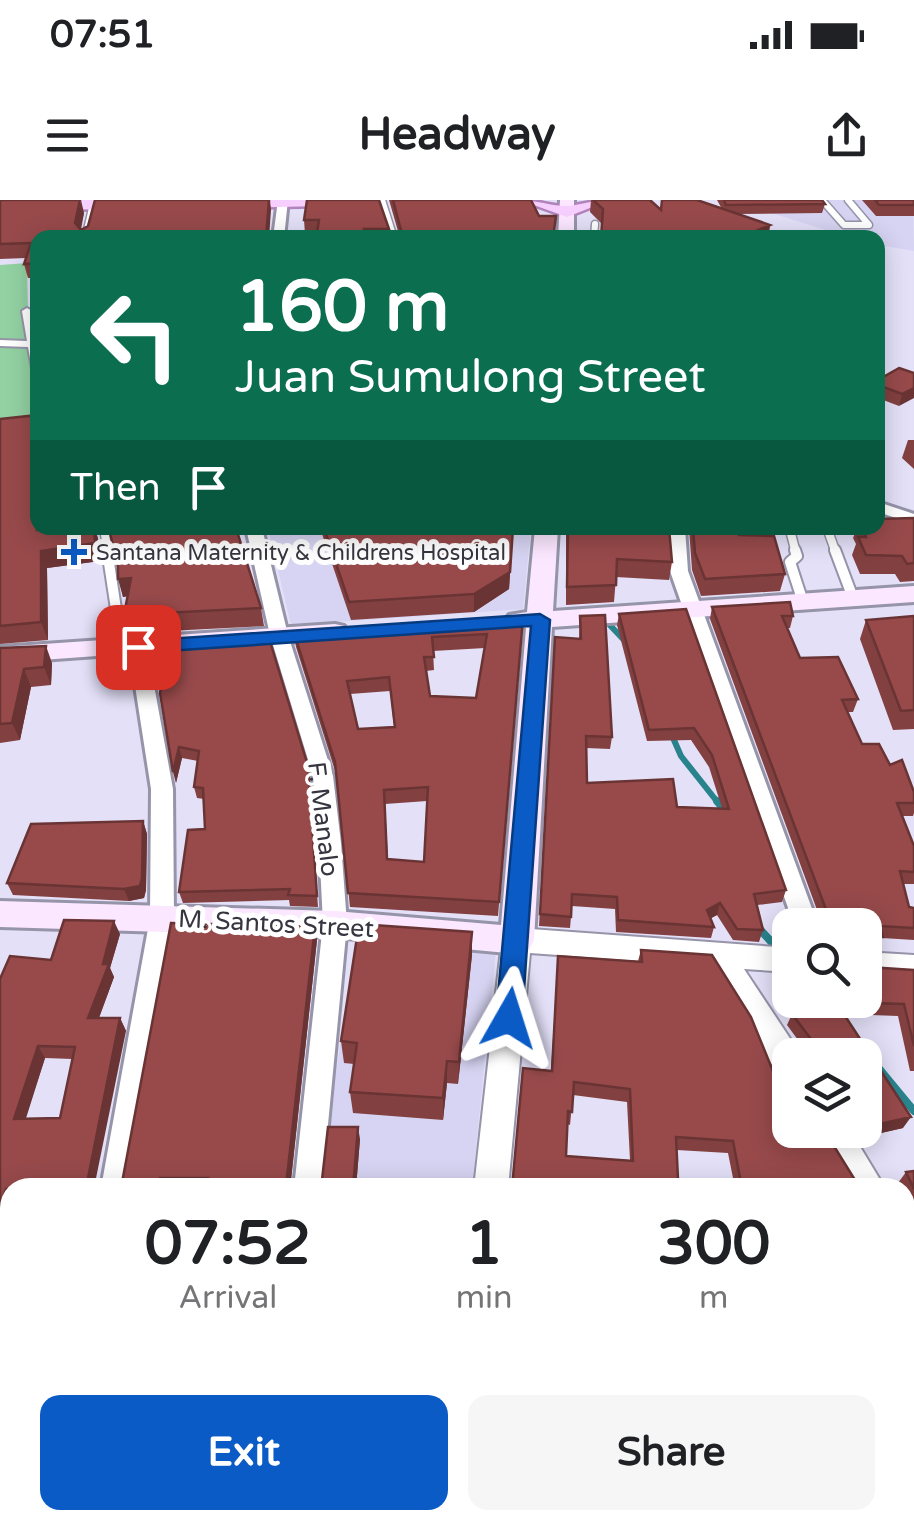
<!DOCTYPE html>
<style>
:root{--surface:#fff;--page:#f6f6f6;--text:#202124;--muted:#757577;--accent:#0a5bc5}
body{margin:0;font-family:"Varela Round",sans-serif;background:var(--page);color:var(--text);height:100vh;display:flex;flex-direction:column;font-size:38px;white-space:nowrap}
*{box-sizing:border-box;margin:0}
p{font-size:32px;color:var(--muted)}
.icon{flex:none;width:55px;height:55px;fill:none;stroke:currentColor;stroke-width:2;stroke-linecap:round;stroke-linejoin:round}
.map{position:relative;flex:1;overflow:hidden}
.drawer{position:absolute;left:0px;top:978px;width:915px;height:352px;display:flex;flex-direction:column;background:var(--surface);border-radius:30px 30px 0 0;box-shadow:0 5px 25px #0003}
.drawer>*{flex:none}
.banner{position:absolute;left:30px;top:30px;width:855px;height:305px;border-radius:20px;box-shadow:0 5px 25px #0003;background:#0b6e4f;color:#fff;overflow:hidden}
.tools{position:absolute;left:772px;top:708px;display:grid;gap:20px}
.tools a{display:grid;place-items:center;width:110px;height:110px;border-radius:20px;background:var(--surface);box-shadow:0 5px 25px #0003;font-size:50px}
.pin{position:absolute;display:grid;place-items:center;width:85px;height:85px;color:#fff;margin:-42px;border-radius:20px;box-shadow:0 5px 15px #0006}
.me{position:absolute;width:110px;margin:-55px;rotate:6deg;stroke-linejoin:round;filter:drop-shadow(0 0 8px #0008)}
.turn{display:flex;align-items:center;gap:35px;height:210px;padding:0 40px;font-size:45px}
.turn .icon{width:130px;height:130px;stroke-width:2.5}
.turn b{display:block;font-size:70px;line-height:85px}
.then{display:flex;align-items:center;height:95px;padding:0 40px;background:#0003;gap:20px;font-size:38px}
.eta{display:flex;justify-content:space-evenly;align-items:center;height:170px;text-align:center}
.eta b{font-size:60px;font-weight:700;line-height:70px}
.action{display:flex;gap:20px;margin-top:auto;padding:20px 40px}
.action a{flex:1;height:115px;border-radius:20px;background:var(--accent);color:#fff;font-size:40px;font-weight:700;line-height:115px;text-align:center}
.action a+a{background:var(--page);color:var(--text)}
.status{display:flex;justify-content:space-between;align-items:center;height:70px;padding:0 50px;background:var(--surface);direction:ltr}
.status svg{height:28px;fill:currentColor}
header{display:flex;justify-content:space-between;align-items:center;height:130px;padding:0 40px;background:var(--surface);font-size:45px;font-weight:700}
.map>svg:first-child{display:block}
.built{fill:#d7d4f3}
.green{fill:#92d1a2}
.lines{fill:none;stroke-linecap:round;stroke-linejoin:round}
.stream-far1{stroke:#29838d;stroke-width:6}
.stream{stroke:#29838d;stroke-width:8}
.service-far3-casing{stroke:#9694a9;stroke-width:9}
.service-far2-casing{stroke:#9694a9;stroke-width:11}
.service-far1-casing{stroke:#9694a9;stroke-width:14}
.service-casing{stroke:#9694a9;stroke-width:20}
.pedestrian-casing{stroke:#9694a9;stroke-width:4}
.minor-casing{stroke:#9694a9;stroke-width:6}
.tertiary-casing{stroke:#9694a9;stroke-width:4}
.secondary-casing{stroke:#9694a9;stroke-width:6}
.primary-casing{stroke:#b084bb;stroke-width:5}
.service-far3{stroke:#fff;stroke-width:6}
.service-far2{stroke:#fff;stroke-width:8}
.service-far1{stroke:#fff;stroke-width:10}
.service{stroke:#fff;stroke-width:15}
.pedestrian{fill:#fff;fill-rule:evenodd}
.minor{fill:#fff;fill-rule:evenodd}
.tertiary{fill:#fff;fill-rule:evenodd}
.secondary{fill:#fbe7ff;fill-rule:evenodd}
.primary{fill:#f7cffe;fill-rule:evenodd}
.wall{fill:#834040;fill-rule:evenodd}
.shaded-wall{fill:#6a3434}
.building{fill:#984a4b;stroke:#6a3434;stroke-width:2.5;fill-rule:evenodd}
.route{fill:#0a5bc5;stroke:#063b80;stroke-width:2.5}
.poi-dot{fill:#0a5bc5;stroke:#fff;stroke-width:4}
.labels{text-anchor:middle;stroke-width:10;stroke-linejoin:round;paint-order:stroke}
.far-poi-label{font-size:22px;fill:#37353f;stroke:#fff;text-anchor:start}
.street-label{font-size:25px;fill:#37353f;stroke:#fff}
</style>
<div class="status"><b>07:51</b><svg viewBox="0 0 49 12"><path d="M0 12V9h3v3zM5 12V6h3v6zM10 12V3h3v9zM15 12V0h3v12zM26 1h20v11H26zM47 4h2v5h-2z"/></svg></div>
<header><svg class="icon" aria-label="menu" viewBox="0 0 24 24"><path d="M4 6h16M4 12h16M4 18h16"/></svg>Headway<svg class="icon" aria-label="share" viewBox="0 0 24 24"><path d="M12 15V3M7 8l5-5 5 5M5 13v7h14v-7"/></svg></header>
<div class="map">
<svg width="914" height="1329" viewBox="0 0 914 1329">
<rect width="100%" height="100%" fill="#e3e0f8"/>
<path class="built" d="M798 0H913L914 51 878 45V38L848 37 759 9Z
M268 328H531L523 409 291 425Z
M356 737 496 750 472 987 319 988Z"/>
<path class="green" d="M27 63 28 112H36L37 128V231L0 237V65Z
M271 1320H424L423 1329H269Z"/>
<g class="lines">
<path class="stream-far1" d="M606 421 623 439
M670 531 681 556 719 604"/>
<path class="stream" d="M717 601 727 613
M756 725 775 746
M876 865 914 911"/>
<g class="service-far3-casing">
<path id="service-far3" d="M382 0 394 38
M822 0 844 25H869L848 0
M85 38 93 4
M594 38 595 24"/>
</g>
<g class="service-far2-casing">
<path id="service-far2" d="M104 328 108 353
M827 328 836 353
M790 330 796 353"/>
</g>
<g class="service-far1-casing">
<path id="service-far1" d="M107 350 122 448
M795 350 797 356 790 362 803 402
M835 350 853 398"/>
</g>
<g class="service-casing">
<path id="service" d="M0 1221 10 1174"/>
</g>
<g class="pedestrian-casing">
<path id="pedestrian" d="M27 108 32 111 38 142V177L33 174 28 147 0 146V140L27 141 22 111Z"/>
</g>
<g class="minor-casing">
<path id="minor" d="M278 0H288L284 38H273Z
M878 302 914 314V324L878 312Z
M246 328H262L288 435 333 576 341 643 347 724 322 988H294L323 724 319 643 313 576 270 435Z
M669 328H685L688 371 818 725H794L670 371Z
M138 441 147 447 173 589 174 718 129 988H101L150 718 151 589 129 447Z
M0 1071H10V1101H0Z
M905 1079H914V1109H905Z
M714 1320H748V1329H714Z"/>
</g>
<g class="tertiary-casing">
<path id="tertiary" d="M517 728 790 748V772L744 769 801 855H790V880L779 876 710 766 530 753 508 988H474L502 740 507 732Z
M865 752 914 755V779L865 776Z
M814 930H850L885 988H848Z
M905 1027 914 1031V1077L905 1073Z
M435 1320H477L476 1329H434Z"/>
</g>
<g class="secondary-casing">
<path id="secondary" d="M560 0H574V38H558Z
M535 328H558L553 411 914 386V402L552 427 534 740 529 750 517 754 335 737 0 727V701L335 711 501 725 526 428 509 427 505 421 509 415 527 412Z
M335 424 344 426 348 432 344 438 0 463V447Z"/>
</g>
<g class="primary-casing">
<path id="primary" d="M0 0H142L147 4 139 9 0 10Z
M220 0H376L368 5 226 8 220 6Z
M520 0C536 0 555 7 569 6 583 4 595 0 610 0L567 17Z"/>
</g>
<use href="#service-far3" class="service-far3"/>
<use href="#service-far2" class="service-far2"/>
<use href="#service-far1" class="service-far1"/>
<use href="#service" class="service"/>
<use href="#pedestrian" class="pedestrian"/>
<use href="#minor" class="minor"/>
<use href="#tertiary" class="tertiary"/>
<use href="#secondary" class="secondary"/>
<use href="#primary" class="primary"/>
</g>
<path class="wall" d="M0 0 84 13 81 30 88 26 95 0H270L271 10 38 38V110H36L32 94 36 78H28L24 64 26 58 0 59Z
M307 0 389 29V38H316V34H305L304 20Z
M389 0H531L539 16 554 38H400Z
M591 0H650L661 10 722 9 717 0H822L825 4 822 13 737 14 770 25 768 38H601L602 24 590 12Z
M862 0H914V16H876Z
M914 173 899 206 878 198V180Z
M0 219 42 329 54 328H95L98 339 100 361 47 368 48 440 0 444Z
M908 240H914V269L902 258Z
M914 318V381L900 382 895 374H860L852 355 856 344 853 338 857 328H878Z
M109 328 261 408 264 426 129 433 124 415 127 396 123 397Z
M320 328H513L509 389 474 412 351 420Z
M566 328H669L672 362 669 380 616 377 614 402 566 405Z
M687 328H737L739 335 785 374 780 391 701 396 692 370 689 328Z
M712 407 793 416 790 428H787L800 458 858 499 853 512H847L862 544 890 565 914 592V613L913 616H902L914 646V684H903L909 707 914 708V740L882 738 877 749H868V767L914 770V871H910L898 816 844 814 903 928 859 938 854 930H865V855H809L787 825 792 814 828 802 827 800H865V725H817L820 718 710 419Z
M686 409 786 690 782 702 757 705 763 730 759 742 733 740 717 715 711 718 714 727 711 738 616 732 615 709 572 706 570 728 539 726 555 437 579 439 580 416 612 537 610 549 586 548 587 583 677 607 722 608 709 567 691 540 647 541 617 425 619 414Z
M914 416V529L893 530 860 439 866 420Z
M523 418 498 716 350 707 336 574 296 447 294 433ZM485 448 476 498 430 496 426 471 434 470 433 451ZM390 491 394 527 358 529 350 494ZM427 601 424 662 388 659 385 604Z
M155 446 308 566 318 707 290 706 289 700 183 703 179 692 205 629 204 599 197 598 194 587 198 561 182 558 176 583 165 465 156 466 153 455Z
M0 448 52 463 51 485 31 487 20 540 0 543Z
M143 621 147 634 146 690 144 698 129 701 13 695 7 683Z
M120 734 110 768 114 777 99 818H120L126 831 10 988V1014L5 1036H10V1069H0V779ZM45 858 72 859 60 918 25 919Z
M317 740 291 981 322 980 360 939 356 988H121Z
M641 750 790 930 853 978 860 988H512L551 871 558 756 638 761ZM573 895 627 902 630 960 566 956 567 924 570 925ZM677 950 728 953 734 983 678 979Z
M472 755 458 884 447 883 443 920 353 913 350 892 354 864 344 863 341 841Z
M914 971V1016L905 997V988H900L898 983 906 972Z
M905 1106 914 1107V1187H905Z
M914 1252V1329H752V1320H905L913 1316 905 1259Z
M10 1320H232L231 1329H205L160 1323 158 1329H0L8 1327Z"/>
<path class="shaded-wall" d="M81 0 84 13 78 37 75 23Z
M269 0 271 10 269 38H266Z
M770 25 768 38H739Z
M914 188V198L899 206 902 194Z
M36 252H38V328H42L43 347 37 330Z
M95 328 98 339 100 361 47 368 48 440 41 422V351Z
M513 328 509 389 474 412V394Z
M131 378 135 395 123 397 118 379Z
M46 446 52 463 51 485 44 467Z
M24 469 31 487 20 540 12 523Z
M179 547 182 558 176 583 173 572Z
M143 621 147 634 146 690 144 698 129 701 124 689Z
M720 703 717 715 704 722 707 710Z
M114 721 120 734 110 768 114 777 94 831 88 818Z
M315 727 317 740 290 988 287 977Z
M472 732V755L458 884 459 862Z
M120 818 126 831 94 988H86Z
M38 846 45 858 22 931 14 919Z
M447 861V883L443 920V898Z
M911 917 903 928 859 938 866 927Z
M358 927 360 939 356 988H353Z
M6 989 10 995V1014L2 1047 0 1044V1011Z
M148 1320H156L160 1323 158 1329H145Z
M222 1320H232L231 1329H227L222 1323Z"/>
<path class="building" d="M0 0H80L75 23 81 30 88 26 95 0H269L266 38H38V63L24 64 31 43 0 44Z
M307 0H379L389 29H364V38H316L319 20H304Z
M393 0H531L539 16H556L553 38H403Z
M593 0H650L661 10 662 0H697L770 25 739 38H601L603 9Z
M724 0H822L825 4 726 5Z
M875 0H914V5H879Z
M38 70V94H32Z
M899 168 914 173V188L902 194 878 185V180Z
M38 215V252H36L37 330 54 328H94L95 343 41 351V422L0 426V219Z
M914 318V363L907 364 902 356 866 355 858 337H866L862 328H878V319Z
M109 328H236L261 408 124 415 131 378 118 379V356H115Z
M324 328H513L510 372 474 394 349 402Z
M568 328H669L672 362 617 359 616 385 567 387Z
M693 328H737L739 335 774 336 785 374 705 379 695 353Z
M790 402 793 416H782L800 458 838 457 858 499 842 500 862 544H879L890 565 902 560 914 592V603H897L914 646V672L900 671 909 707 914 708V728L880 726 883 737H868V767L914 770V846L904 804 836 802 911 917 866 927 865 855H823L792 814 835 800H865V725H822L820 717 827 712 712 407Z
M686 409 786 690 754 694 763 730 737 729 720 703 707 710 714 727 618 720 617 697 572 694 571 717 540 714 555 437 581 439 580 416 605 415 612 537 586 536 587 583 673 579 677 607 729 609 712 555 694 528 649 530 619 414Z
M914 416V510L901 511 866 420Z
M523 418 499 702 348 693 335 562 294 433ZM487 434 476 498 430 496 424 457H434L432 437ZM389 477 395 527 358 529 347 481ZM428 587 424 662 387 659 384 590Z
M269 438 308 566 317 696 288 695 290 689 179 692 188 630 205 629 203 588 194 587 199 551 179 547 173 572 160 493 167 454 153 455 155 446Z
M46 446 44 467 24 469 12 523 0 524V448Z
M143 621 142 678 140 686 124 689 7 683 31 624Z
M64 720 114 721 103 764H109L88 818H120L86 988H10L6 989 0 1011V779L10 756 51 760ZM38 846 75 847 60 918 14 919Z
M171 723 315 727 287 977 291 981 322 980 328 927H358L353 988H206L208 978H160L159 988H121Z
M359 724 472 732 459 862 447 861 443 898 350 892 357 843 341 841Z
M641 750 712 755 751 817 779 886 787 884 790 891V930H824L860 988H512L523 868 552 871 558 756 642 762ZM574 882 630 889 633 961 566 956 568 911 572 912ZM676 937 733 941 741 983 678 979Z
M914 971V989L906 972Z
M0 1036H10V1059H0Z
M905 1106 914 1107V1177H905Z
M905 1314 914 1316V1329H759V1320H905Z
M10 1318V1320H148L145 1329H0V1326L8 1327Z
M480 1320H698V1329H478Z"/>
<path class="route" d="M540 414 550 420 522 818 509 829 496 818 531 426 138 453 129 447 138 441Z"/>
<path class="poi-dot" d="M69 337h10v10h10v10h-10v10h-10v-10h-10v-10h10z"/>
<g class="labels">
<g class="far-poi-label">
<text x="96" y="360">Santana Maternity &amp; Childrens Hospital</text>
</g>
<g class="street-label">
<text transform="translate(324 619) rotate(83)" y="9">F. Manalo</text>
<text transform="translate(276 723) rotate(3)" y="9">M. Santos Street</text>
</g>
</g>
</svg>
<div class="tools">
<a><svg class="icon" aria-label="search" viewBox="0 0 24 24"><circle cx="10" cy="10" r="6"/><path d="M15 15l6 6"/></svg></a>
<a><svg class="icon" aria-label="layers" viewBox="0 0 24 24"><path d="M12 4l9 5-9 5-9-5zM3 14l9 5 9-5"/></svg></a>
</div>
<div class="pin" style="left:138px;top:447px;background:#d93025"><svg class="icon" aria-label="arrive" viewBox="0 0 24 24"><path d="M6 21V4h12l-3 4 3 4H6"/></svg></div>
<svg class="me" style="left:509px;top:818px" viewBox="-20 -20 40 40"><path d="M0-17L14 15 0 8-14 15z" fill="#0a5bc5" stroke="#fff" stroke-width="4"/></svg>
<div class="banner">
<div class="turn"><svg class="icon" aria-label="left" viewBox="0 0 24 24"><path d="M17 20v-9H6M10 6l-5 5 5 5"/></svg><div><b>160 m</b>Juan Sumulong Street</div></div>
<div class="then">Then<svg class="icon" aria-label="arrive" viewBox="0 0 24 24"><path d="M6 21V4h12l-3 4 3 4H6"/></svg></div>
</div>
<section class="drawer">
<div class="eta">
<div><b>07:52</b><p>Arrival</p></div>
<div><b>1</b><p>min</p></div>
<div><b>300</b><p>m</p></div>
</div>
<div class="action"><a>Exit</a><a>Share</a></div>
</section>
</div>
